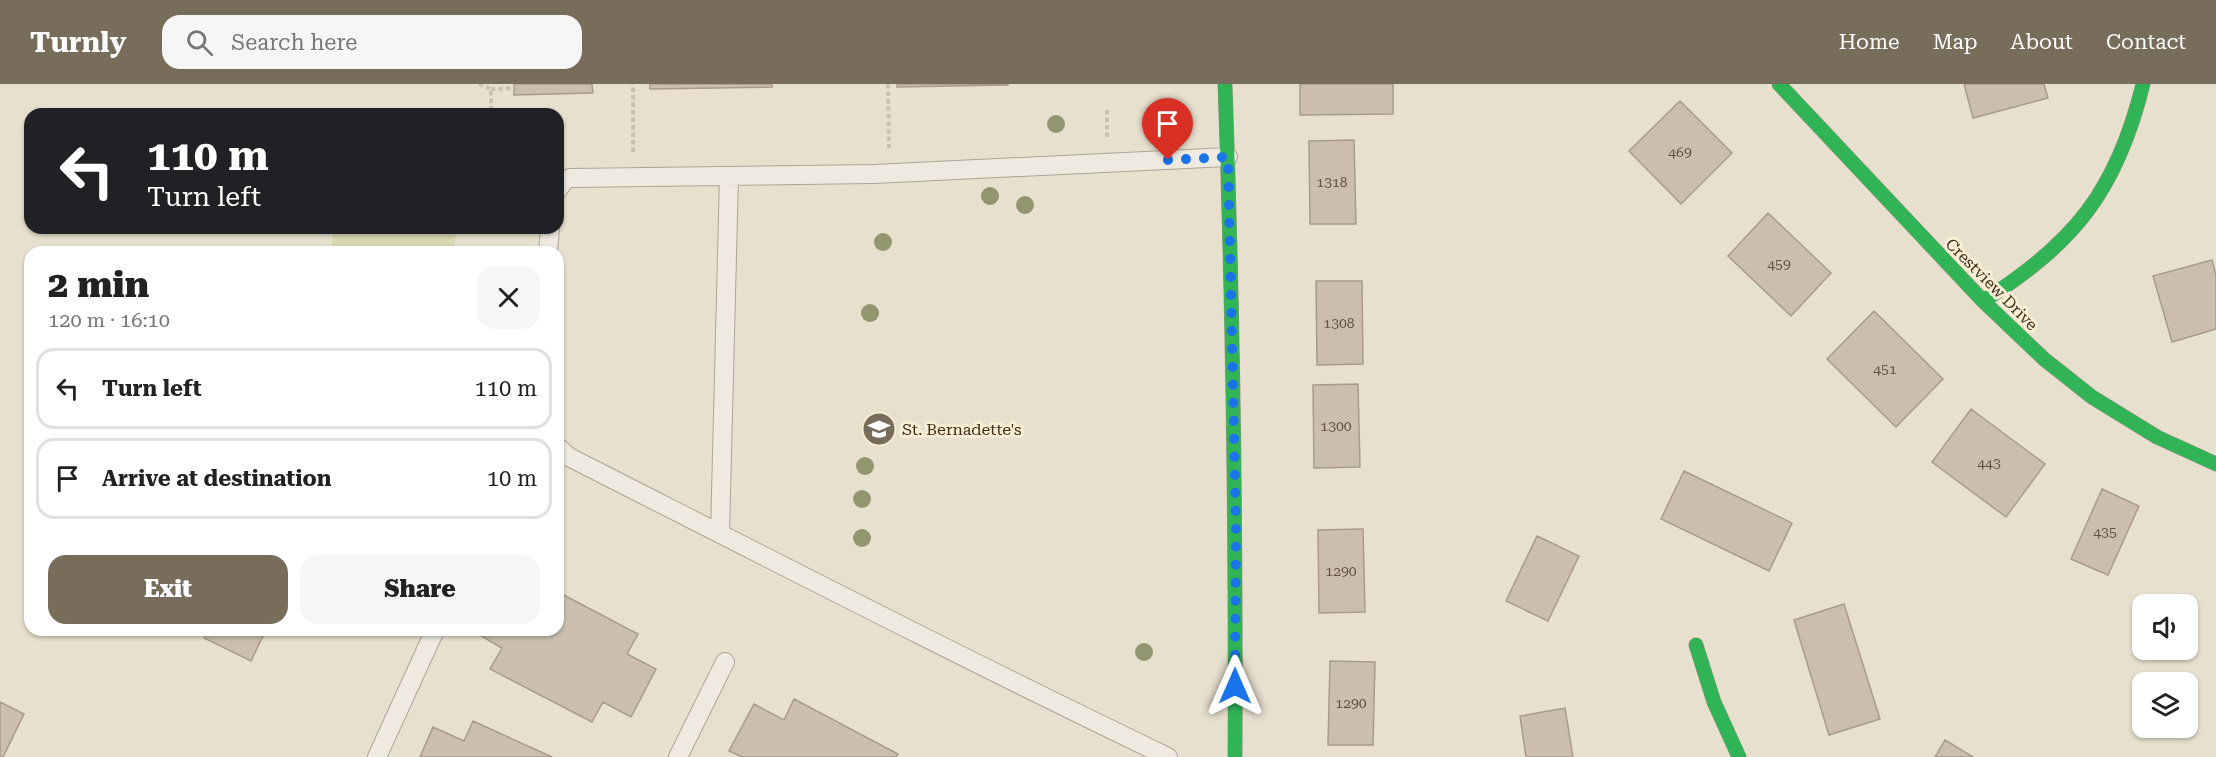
<!DOCTYPE html>
<meta charset="utf-8">
<style>
:root{--surface:#fff;--page:#f6f6f6;--text:#222;--muted:#767676;--line:#e0e0e0;--accent:#786c5b}
body{margin:0;font-family:"Roboto Serif",serif;background:var(--page);color:var(--text);height:100vh;display:flex;flex-direction:column;font-size:22px;white-space:nowrap}
*{box-sizing:border-box;margin:0}
p{font-size:20px;color:var(--muted)}
.icon{flex:none;width:33px;height:33px;fill:none;stroke:currentColor;stroke-width:2;stroke-linecap:round;stroke-linejoin:round}
.map{position:relative;flex:1;overflow:hidden}
.drawer{position:absolute;left:24px;top:162px;width:540px;height:390px;display:flex;flex-direction:column;background:var(--surface);border-radius:18px;box-shadow:0 2px 4px #0004}
.drawer>*{flex:none}
.hud{position:absolute;left:24px;top:24px;width:540px;height:126px;border-radius:18px;box-shadow:0 2px 4px #0004;background:#202124;color:#fff;overflow:hidden}
.fabs{position:absolute;left:2132px;top:510px;display:grid;gap:12px}
.fabs a{display:grid;place-items:center;width:66px;height:66px;border-radius:12px;background:var(--surface);box-shadow:0 2px 4px #0004;font-size:30px}
.pin{position:absolute;display:grid;place-items:center;width:51px;height:51px;color:#fff;margin:-62px -26px;border-radius:50% 50% 50% 0;rotate:-45deg;box-shadow:0 0 6px #0007}
.pin .icon{rotate:45deg}
.me{position:absolute;width:66px;margin:-33px;rotate:0deg;stroke-linejoin:round;filter:drop-shadow(0 0 4px #0008)}
.turn{display:flex;align-items:center;gap:21px;height:126px;padding:0 24px;font-size:27px}
.turn .icon{width:78px;height:78px;stroke-width:2.5}
.turn b{display:block;font-size:42px;line-height:51px}
.round{display:grid;place-items:center;flex:none;width:63px;height:63px;border-radius:18px;background:var(--page)}
.head{display:flex;align-items:center;justify-content:space-between;height:102px;padding:0 24px}
h1{font-size:36px;font-weight:800;line-height:45px}
.cta{display:flex;gap:12px;margin-top:auto;padding:12px 24px}
.cta a{flex:1;height:69px;border-radius:18px;background:var(--accent);color:#fff;font-size:24px;font-weight:800;line-height:69px;text-align:center}
.cta a+a{background:var(--page);color:var(--text)}
ul{padding:0;list-style:none}
li{display:flex;align-items:center;gap:18px;height:81px;margin:0 12px 9px;padding:0 12px;border:3px solid var(--line);border-radius:18px}
li div{flex:1}
li b{display:block;font-size:22px}
li em{font-style:normal}
header{display:flex;align-items:center;gap:36px;box-sizing:border-box;height:84px;padding:0 30px;background:var(--accent);color:#fff}
header strong{font-size:28px}
nav{display:flex;gap:33px;margin-inline-start:auto;font-size:21px}
.search{width:420px;height:54px;background:var(--page);display:flex;align-items:center;gap:15px;box-sizing:border-box;padding:0 21px;border-radius:18px;color:var(--muted);font-size:22px}
.map>svg:first-child{display:block}
.green{fill:#d7d8af}
.building{fill:#ccbeae;stroke:#a89b8d;stroke-width:1.5}
.lines{fill:none;stroke-linecap:round;stroke-linejoin:round}
.lane-casing{stroke:#ada496;stroke-width:20}
.fast-casing{stroke:#9c9486;stroke-width:15}
.path{stroke:#c7c1b6;stroke-width:4;stroke-dasharray:4.5 3;stroke-linecap:butt}
.lane{stroke:#eeeae0;stroke-width:18}
.fast{stroke:#30b455;stroke-width:14}
.tree{fill:#92966f}
.route{stroke:#1a73e8;stroke-width:10;stroke-dasharray:0 18}
.labels{text-anchor:middle;stroke-width:6;stroke-linejoin:round;paint-order:stroke}
.number-label{font-size:14px;fill:#605141}
.street-label{font-size:16px;fill:#3c2d1d;stroke:#f8eed3}
.poi-label{font-size:16px;fill:#3c2d1d;stroke:#f8eed3;text-anchor:start}
</style>
<header>
<strong>Turnly</strong>
<div class="search"><svg class="icon" aria-label="search" viewBox="0 0 24 24"><circle cx="10" cy="10" r="6"/><path d="M15 15l6 6"/></svg>Search here</div>
<nav><a>Home</a><a>Map</a><a>About</a><a>Contact</a></nav>
</header>
<div class="map">
<svg width="2216" height="673" viewBox="0 0 2216 673">
<rect width="100%" height="100%" fill="#e8e0ce"/>
<path class="green" d="M334 144H457L453 168H330Z"/>
<path class="building" d="M514 0H592L593 9 514 11Z
M650 0H772V3L650 5Z
M897 0H1008V1L897 3Z
M1300 0H1393V30L1300 31Z
M1964 0H2044L2048 14 1973 34Z
M1680 17 1732 69 1681 120 1629 67Z
M1354 56 1356 140H1310L1309 57Z
M1768 129 1831 189 1791 232 1728 172Z
M2212 176 2216 191V245L2172 258 2153 192Z
M1316 197H1362L1363 280 1317 281Z
M1874 227 1943 295 1896 343 1827 275Z
M1358 300 1360 383 1314 384 1313 301Z
M1971 325 2045 380 2006 433 1932 378Z
M1684 387 1792 439 1769 487 1661 435Z
M2102 405 2139 422 2108 491 2071 475Z
M1363 445 1365 528 1319 529 1318 446Z
M1537 452 1579 472 1548 537 1506 517Z
M558 508 638 550 627 570 656 585 631 633 603 618 592 638 490 585 502 564 471 546H558Z
M1844 520 1880 635 1829 651 1794 536Z
M207 546H266L251 577 204 554Z
M1330 577 1375 578 1373 661H1328Z
M794 615 898 670 896 673H742L729 667 754 620 784 636Z
M0 618 24 630 3 673H0Z
M1565 624 1573 673H1526L1520 632Z
M473 637 552 673H420L433 643 464 657Z
M1945 656 1973 673H1935Z"/>
<g class="lines">
<g class="lane-casing">
<path id="lane" d="M558 106 564 97 570 94 874 90 1228 73
M548 168 550 144
M558 363 569 373C768 474 966 576 1168 673
M720 450 729 92
M377 673 435 546
M678 673 725 578"/>
</g>
<g class="fast-casing">
<path id="fast" d="M1225 0C1233 224 1236 448 1235 673
M1779 0 1983 217 2044 275 2092 313 2157 353 2216 380
M1983 217C2075 159 2117 106 2143 0
M1696 561 1714 618 1739 673"/>
</g>
<path class="path" d="M479 0 491 5V30
M888 0 889 64
M491 5 514 4
M1107 26V54
M633 68V0
M454 166 481 168"/>
<use href="#lane" class="lane"/>
<use href="#fast" class="fast"/>
</g>
<g class="tree">
<circle cx="1056" cy="40" r="9"/>
<circle cx="990" cy="112" r="9"/>
<circle cx="1025" cy="121" r="9"/>
<circle cx="883" cy="158" r="9"/>
<circle cx="870" cy="229" r="9"/>
<circle cx="865" cy="382" r="9"/>
<circle cx="862" cy="415" r="9"/>
<circle cx="862" cy="454" r="9"/>
<circle cx="1144" cy="568" r="9"/>
</g>
<g class="lines">
<path class="route" d="M1168 76 1228 73 1236 443 1235 602"/>
</g>
<defs>
<g id="school-disc" transform="scale(1.725)"><circle r="9.5" fill="#786c5b" stroke="#f8eed3"/><path d="M0-5L7-2L0 1L-7-2ZM-4 1L0 2.5L4 1V4Q0 6-4 4Z" fill="#fff"/></g>
</defs>
<g fill-rule="evenodd">
<use href="#school-disc" x="879" y="345"/>
</g>
<g class="labels">
<g class="number-label">
<text x="1680" y="73">469</text>
<text x="1332" y="103">1318</text>
<text x="1779" y="185">459</text>
<text x="1339" y="244">1308</text>
<text x="1885" y="290">451</text>
<text x="1336" y="347">1300</text>
<text x="1989" y="384">443</text>
<text x="2105" y="453">435</text>
<text x="1341" y="492">1290</text>
<text x="1351" y="624">1290</text>
</g>
<g class="street-label">
<text transform="translate(1992 200) rotate(45)" y="6">Crestview Drive</text>
</g>
<g class="poi-label">
<text x="902" y="351">St. Bernadette's</text>
</g>
</g>
</svg>
<div class="fabs">
<a><svg class="icon" aria-label="sound" viewBox="0 0 24 24"><path d="M4 9h4l5-4v14l-5-4H4zM17 9q2 3 0 6"/></svg></a>
<a><svg class="icon" aria-label="layers" viewBox="0 0 24 24"><path d="M12 4l9 5-9 5-9-5zM3 14l9 5 9-5"/></svg></a>
</div>
<div class="pin" style="left:1168px;top:76px;background:#d93025"><svg class="icon" aria-label="arrive" viewBox="0 0 24 24"><path d="M6 21V4h12l-3 4 3 4H6"/></svg></div>
<svg class="me" style="left:1235px;top:602px" viewBox="-20 -20 40 40"><path d="M0-17L14 15 0 8-14 15z" fill="#1a73e8" stroke="#fff" stroke-width="4"/></svg>
<div class="hud">
<div class="turn"><svg class="icon" aria-label="left" viewBox="0 0 24 24"><path d="M17 20v-9H6M10 6l-5 5 5 5"/></svg><div><b>110 m</b>Turn left</div></div>
</div>
<section class="drawer">
<div class="head"><div><h1>2 min</h1><p>120 m · 16:10</p></div><a class="round"><svg class="icon" aria-label="close" viewBox="0 0 24 24"><path d="M6 6l12 12M18 6L6 18"/></svg></a></div>
<ul>
<li><svg class="icon" aria-label="left" viewBox="0 0 24 24"><path d="M17 20v-9H6M10 6l-5 5 5 5"/></svg><div><b>Turn left</b></div><em>110 m</em></li>
<li><svg class="icon" aria-label="arrive" viewBox="0 0 24 24"><path d="M6 21V4h12l-3 4 3 4H6"/></svg><div><b>Arrive at destination</b></div><em>10 m</em></li>
</ul>
<div class="cta"><a>Exit</a><a>Share</a></div>
</section>
</div>
